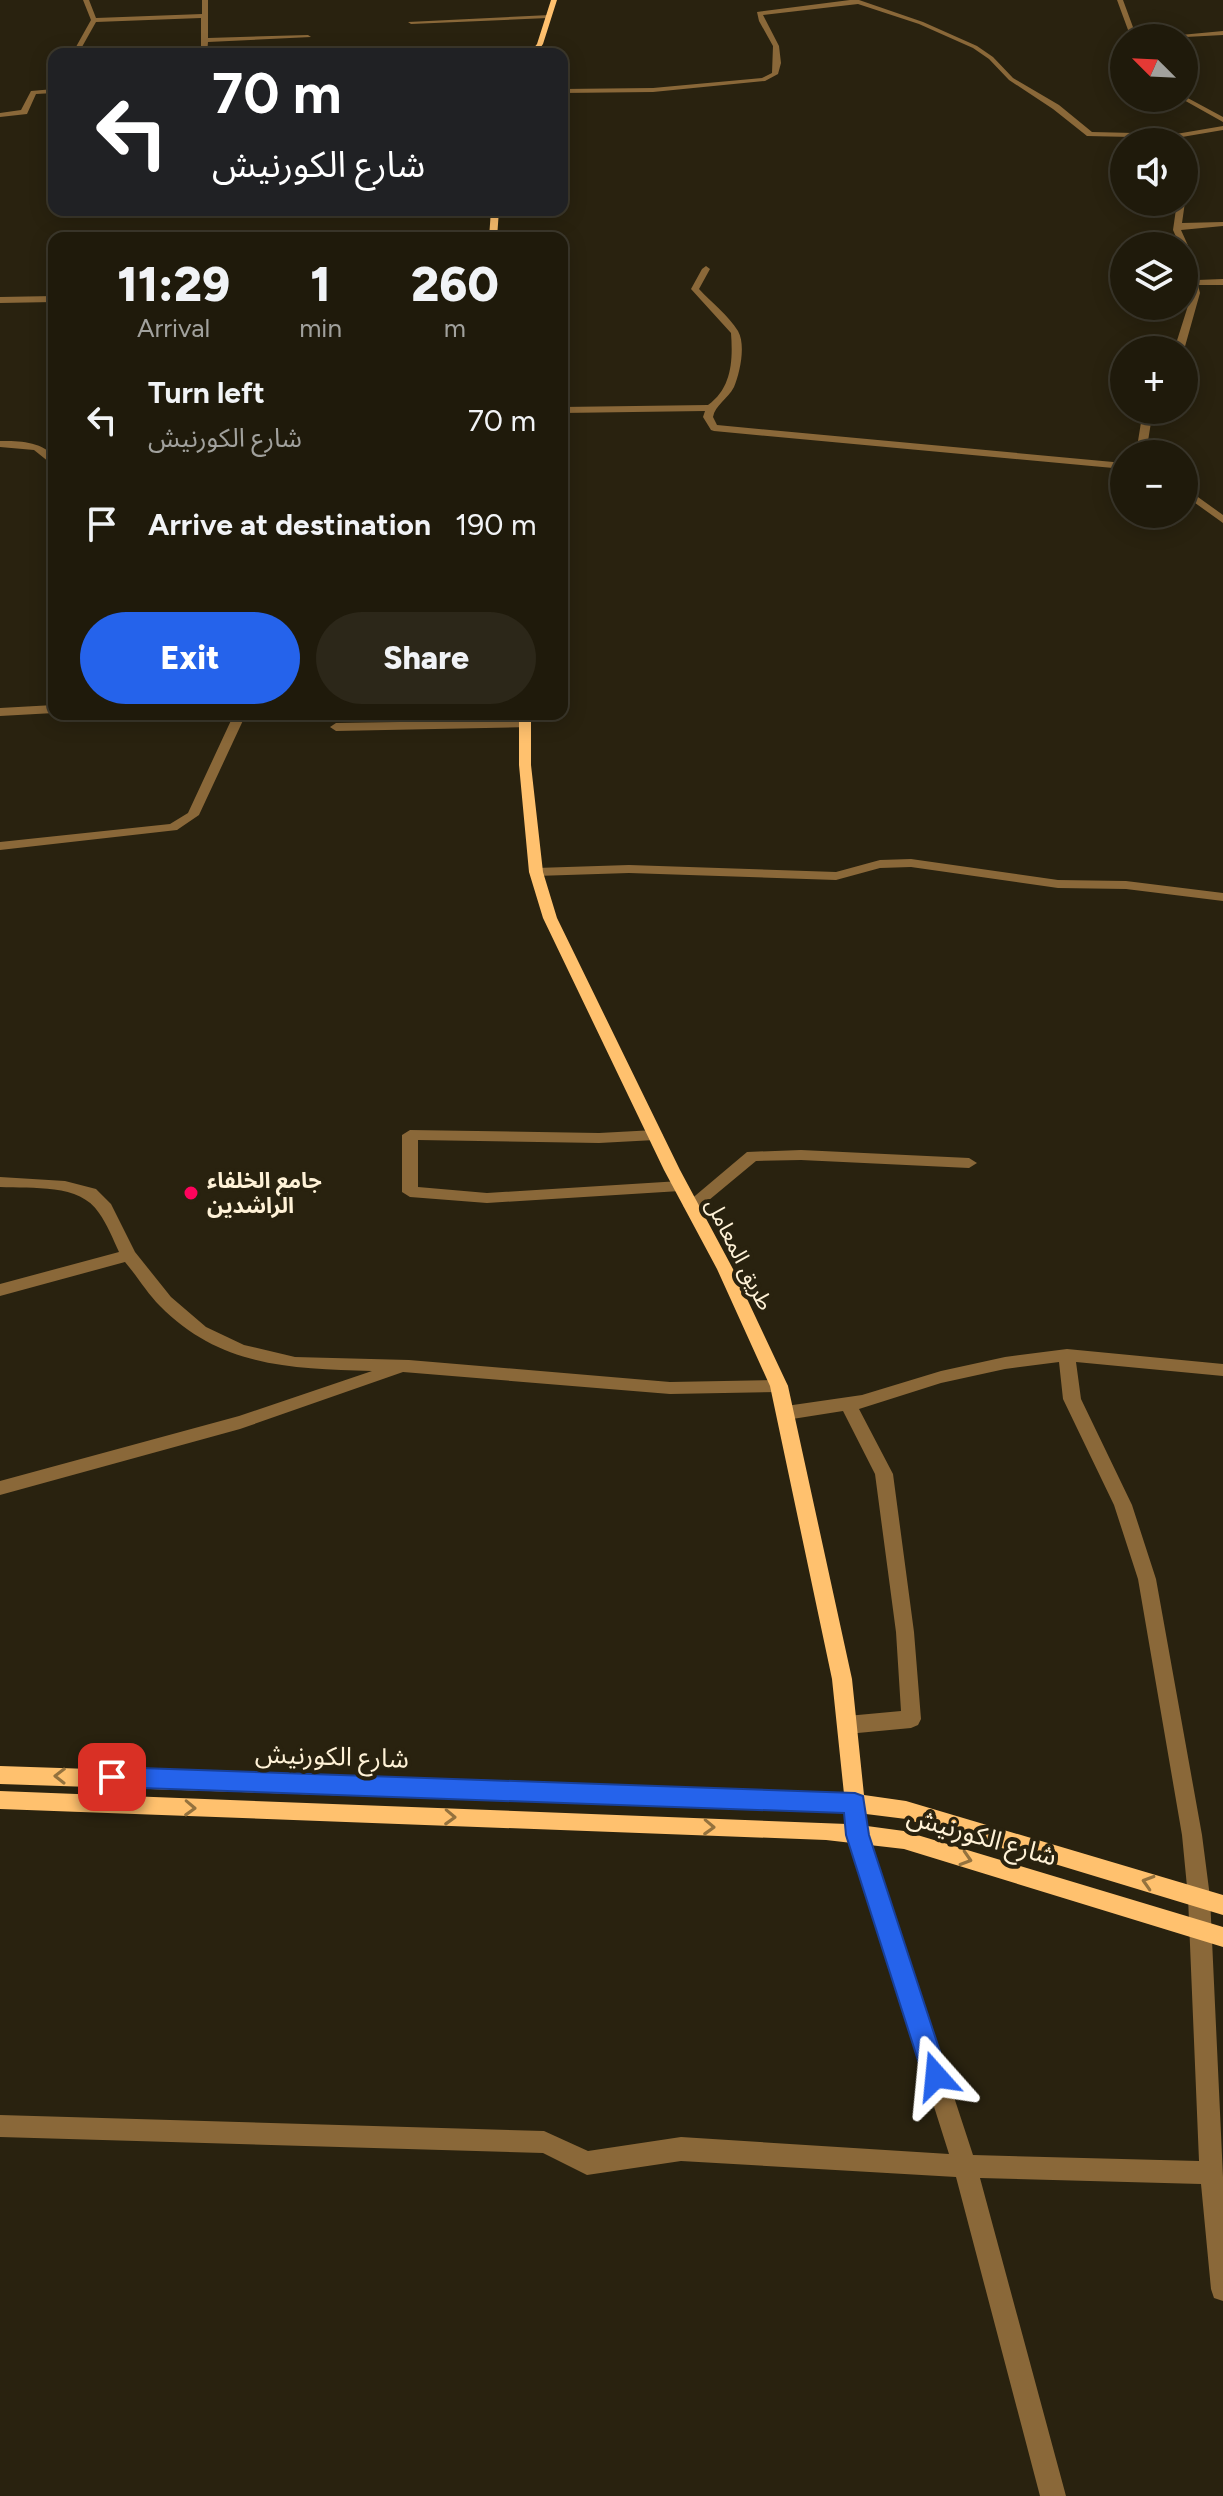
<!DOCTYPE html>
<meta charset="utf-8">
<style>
:root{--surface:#1f1a0b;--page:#2c2719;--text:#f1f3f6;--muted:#a1a19d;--line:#3c382c;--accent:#2563eb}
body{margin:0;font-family:Figtree,"Noto Sans Arabic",sans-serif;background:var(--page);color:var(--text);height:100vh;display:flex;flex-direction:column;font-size:30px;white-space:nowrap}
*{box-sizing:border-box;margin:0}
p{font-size:26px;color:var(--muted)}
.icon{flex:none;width:44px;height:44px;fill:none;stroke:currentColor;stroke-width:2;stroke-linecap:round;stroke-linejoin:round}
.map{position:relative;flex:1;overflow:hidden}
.panel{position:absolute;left:48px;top:232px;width:520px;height:488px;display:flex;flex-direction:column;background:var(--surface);border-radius:16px;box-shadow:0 4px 20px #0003,0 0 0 2px var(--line)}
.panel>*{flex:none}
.banner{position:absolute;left:48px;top:48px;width:520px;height:168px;border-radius:16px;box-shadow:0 4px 20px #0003,0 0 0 2px var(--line);background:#202124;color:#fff;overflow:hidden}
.needle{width:52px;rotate:294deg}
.buttons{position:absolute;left:1110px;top:24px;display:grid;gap:16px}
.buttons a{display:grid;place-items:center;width:88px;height:88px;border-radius:50%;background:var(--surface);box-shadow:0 4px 20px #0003,0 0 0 2px var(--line);font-size:40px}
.pin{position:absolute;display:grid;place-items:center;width:68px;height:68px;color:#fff;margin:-34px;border-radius:16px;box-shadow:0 4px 12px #0006}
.me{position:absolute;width:88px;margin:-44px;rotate:342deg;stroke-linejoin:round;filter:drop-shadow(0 0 6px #0008)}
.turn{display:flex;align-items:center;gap:28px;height:168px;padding:0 32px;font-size:36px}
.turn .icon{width:104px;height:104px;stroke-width:2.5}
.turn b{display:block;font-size:56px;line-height:68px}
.eta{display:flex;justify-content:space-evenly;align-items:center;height:136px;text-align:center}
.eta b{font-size:48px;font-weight:800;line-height:56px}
.action{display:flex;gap:16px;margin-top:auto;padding:16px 32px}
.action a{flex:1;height:92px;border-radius:48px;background:var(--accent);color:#fff;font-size:32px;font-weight:800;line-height:92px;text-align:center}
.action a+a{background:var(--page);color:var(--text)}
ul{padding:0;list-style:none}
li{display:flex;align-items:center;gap:24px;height:104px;padding:0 32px}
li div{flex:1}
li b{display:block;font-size:30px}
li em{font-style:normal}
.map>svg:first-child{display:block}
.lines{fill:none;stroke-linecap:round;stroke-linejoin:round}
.street{fill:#8a6839;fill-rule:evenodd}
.secondary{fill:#ffc16e;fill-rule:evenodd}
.oneway{stroke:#94723e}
.route{fill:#2563eb;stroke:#184099;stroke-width:2}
.poi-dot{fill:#ff035c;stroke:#29220f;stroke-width:3}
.labels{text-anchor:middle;stroke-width:8;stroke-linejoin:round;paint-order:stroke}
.poi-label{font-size:22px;font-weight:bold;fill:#fff2d7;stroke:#29220f;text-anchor:start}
.street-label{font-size:22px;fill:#fff2d7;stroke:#29220f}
.near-street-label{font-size:26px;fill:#fff2d7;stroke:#29220f}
</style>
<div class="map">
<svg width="1223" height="2496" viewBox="0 0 1223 2496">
<rect width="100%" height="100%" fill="#29220f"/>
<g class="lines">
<path class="street" d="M83 0H89L96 18 202 14V0H208V38L308 35 311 37 208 42 207 54H201V18L96 22 78 54H72L91 20Z
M850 0H859L923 22 977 46 993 57 1013 78 1059 105 1092 132 1176 134 1223 126V130L1176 138 1087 136 1053 109 1009 80 989 59 973 48 919 24 858 4 763 15 779 46 781 63 778 74 765 81 653 92 562 93V89L653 88 762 78 772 73 773 46 759 21 757 12Z
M1117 0H1123L1137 38H1131Z
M550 15 548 18 411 24 408 22Z
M1223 31V35L1167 38 1170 36Z
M54 89V93L36 94 27 114 0 117V113L21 110 31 91Z
M1184 96 1223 117V122L1182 99Z
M1184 201 1185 202 1182 223 1223 222V226L1181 230 1190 250 1197 280 1223 279V285H1198L1200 293 1184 350H1174L1192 293 1184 259V246H1180L1173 230 1177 202Z
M174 210H182V212L175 214Z
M497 210 499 212 495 214 392 215 388 213 392 211Z
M706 266 710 269 699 289C711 302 729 316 738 331 746 345 740 373 734 387 728 399 715 405 713 417L717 425 1124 463V469L714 431 711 430 703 417 705 411 562 413V407L708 405C732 388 733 360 731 333L691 289 702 269Z
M54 296V302L0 303V297Z
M1143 410H1153L1148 441 1150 454H1140L1138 441Z
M0 441C20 441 39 441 54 456V466L34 450 0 447Z
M1184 487 1223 515V523L1184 495Z
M54 705V713L0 716V708Z
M234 714H246L199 815 177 830 0 850V842L170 824 188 813Z
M525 720 531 724 529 727 336 731 330 727 336 723Z
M911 859 1058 880 1126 881 1223 893V901L1126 889 1058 888 911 867 880 868 836 880 629 873 536 876 529 872 536 868 629 865 836 872 880 860Z
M410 1130 599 1133 655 1130 663 1135 655 1140 599 1143 418 1140V1187L487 1193 680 1181 688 1186 680 1191 487 1203 410 1197 402 1192V1135Z
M801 1150 969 1158 977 1163 969 1168 801 1160 756 1161 697 1210 691 1211 683 1206 747 1152Z
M0 1177 65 1181 96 1189 111 1204 135 1252 171 1297 206 1327 244 1345 295 1357 409 1360 670 1382 779 1380 785 1381 788 1386 785 1391 779 1392 670 1394 403 1372 240 1429 0 1495V1481L239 1416 372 1371C292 1369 220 1367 160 1306 147 1293 137 1276 125 1262L0 1296V1284L119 1252C113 1239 107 1224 99 1213 80 1183 32 1189 0 1187Z
M1067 1349 1223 1364V1376L1076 1362 1081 1399 1132 1505 1156 1579 1202 1835 1210 1897 1223 2177V2301L1214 2298 1211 2289 1201 2184 980 2178 1066 2496H1040L956 2177 681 2161 587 2175 543 2153 0 2137V2115L544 2131 588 2151 681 2137 949 2154 848 1835 851 1828 858 1826 865 1828 868 1835 973 2155 1199 2161 1188 1897 1182 1835 1138 1579 1114 1505 1063 1399 1059 1362 1005 1369 941 1383 859 1409 893 1474 914 1632 921 1719 918 1725 911 1728 847 1734 840 1731 837 1725 840 1719 847 1716 901 1711 896 1632 875 1474 843 1411 786 1420 780 1418 777 1413 780 1408 786 1406 862 1395 941 1371 1005 1357Z"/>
<path class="secondary" d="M551 0H557L543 44 536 54H529L537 44Z
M491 210H499L497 238H489Z
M519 714H531V765L543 872 557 918 680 1170 733 1269 788 1386 852 1679 864 1795 906 1801 1223 1895V1915L906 1819 866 1814 867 1826 904 1831 1223 1927V1947L904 1849 826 1840 0 1809V1791L847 1824 845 1812 0 1784V1766L844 1794 832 1679 770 1386 717 1269 664 1170 543 918 529 872 519 765Z"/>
</g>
<defs><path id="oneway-chevron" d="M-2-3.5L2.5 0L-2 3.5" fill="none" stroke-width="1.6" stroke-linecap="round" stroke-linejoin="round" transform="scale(2)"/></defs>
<g class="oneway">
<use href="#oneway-chevron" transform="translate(60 1776) rotate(-179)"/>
<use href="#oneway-chevron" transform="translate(190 1808) rotate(2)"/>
<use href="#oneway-chevron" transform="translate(450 1817) rotate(2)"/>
<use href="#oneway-chevron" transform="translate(709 1827) rotate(2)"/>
<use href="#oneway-chevron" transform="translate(966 1859) rotate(17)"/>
<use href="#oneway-chevron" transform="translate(1148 1882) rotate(-163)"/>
</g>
<path class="route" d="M112 1767 855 1793 863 1796 869 1835 948 2076 945 2085 936 2088 927 2085 923 2076 846 1835 844 1813 112 1787 104 1784 100 1777 104 1770Z"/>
<circle class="poi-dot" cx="191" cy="1193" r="8"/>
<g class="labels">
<g class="poi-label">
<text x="207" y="1188">جامع الخلفاء<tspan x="207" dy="25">الراشدين</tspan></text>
</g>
<g class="street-label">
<text transform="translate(740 1254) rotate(63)" y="8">طريق المعامل</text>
</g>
<g class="near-street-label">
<text transform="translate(332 1756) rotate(2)" y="9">شارع الكورنيش</text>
<text transform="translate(982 1836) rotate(16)" y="9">شارع الكورنيش</text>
</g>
</g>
</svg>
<div class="buttons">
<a><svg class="needle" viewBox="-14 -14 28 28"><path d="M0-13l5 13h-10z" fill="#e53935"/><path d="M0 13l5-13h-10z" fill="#a1a19d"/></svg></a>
<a><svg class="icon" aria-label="sound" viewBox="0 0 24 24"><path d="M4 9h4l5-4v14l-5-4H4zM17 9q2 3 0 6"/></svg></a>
<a><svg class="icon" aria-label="layers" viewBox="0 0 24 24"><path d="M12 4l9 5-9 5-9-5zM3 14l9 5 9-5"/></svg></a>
<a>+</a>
<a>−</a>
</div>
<div class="pin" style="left:112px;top:1777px;background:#d93025"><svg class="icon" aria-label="arrive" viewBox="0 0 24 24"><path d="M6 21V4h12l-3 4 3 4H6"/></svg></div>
<svg class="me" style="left:936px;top:2076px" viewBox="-20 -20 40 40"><path d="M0-17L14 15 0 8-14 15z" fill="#2563eb" stroke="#fff" stroke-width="4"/></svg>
<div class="banner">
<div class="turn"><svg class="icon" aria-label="left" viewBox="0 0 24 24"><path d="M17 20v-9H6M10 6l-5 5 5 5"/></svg><div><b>70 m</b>شارع الكورنيش</div></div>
</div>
<section class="panel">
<div class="eta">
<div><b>11:29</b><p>Arrival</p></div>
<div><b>1</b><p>min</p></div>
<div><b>260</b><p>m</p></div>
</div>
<ul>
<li><svg class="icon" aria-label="left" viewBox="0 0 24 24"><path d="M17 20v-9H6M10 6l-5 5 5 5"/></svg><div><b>Turn left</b><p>شارع الكورنيش</p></div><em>70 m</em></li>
<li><svg class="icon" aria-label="arrive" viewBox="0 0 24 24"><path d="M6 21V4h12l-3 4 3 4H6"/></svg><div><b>Arrive at destination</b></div><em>190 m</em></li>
</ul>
<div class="action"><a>Exit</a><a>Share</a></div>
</section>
</div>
